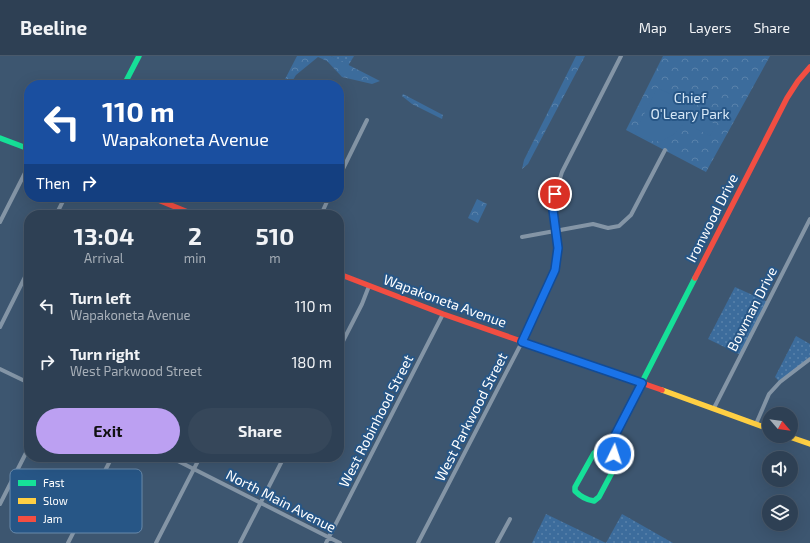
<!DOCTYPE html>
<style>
:root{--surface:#2e4054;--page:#36475a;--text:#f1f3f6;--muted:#a7afb8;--line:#49596b;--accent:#bca0f2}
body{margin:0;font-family:"Exo 2",sans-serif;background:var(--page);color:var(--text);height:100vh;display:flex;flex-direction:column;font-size:15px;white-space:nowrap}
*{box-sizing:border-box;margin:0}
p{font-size:13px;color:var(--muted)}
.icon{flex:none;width:22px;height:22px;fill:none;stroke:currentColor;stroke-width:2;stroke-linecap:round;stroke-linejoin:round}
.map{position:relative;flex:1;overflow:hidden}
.sheet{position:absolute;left:24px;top:154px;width:320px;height:252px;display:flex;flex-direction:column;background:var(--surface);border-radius:16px;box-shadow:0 4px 16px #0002,0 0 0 1px var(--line)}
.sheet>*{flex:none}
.hud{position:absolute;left:24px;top:24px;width:320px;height:122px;border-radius:16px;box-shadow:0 4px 16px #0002,0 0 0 1px var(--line);background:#1a4fa0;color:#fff;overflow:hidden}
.needle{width:26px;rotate:118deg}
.buttons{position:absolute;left:762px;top:351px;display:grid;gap:8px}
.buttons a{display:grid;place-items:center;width:36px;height:36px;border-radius:50%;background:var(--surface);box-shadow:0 4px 16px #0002,0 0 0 1px var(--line);font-size:20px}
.pin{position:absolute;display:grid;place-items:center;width:34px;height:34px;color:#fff;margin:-17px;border:2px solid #fff;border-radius:50%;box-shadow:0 1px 4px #0007}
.me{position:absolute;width:44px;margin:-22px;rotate:4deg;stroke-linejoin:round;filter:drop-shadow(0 0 3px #0008)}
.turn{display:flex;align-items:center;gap:14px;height:84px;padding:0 12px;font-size:18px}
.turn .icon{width:52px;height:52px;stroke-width:2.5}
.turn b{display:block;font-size:28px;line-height:34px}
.then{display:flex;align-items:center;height:38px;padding:0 12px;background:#0003;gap:8px;font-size:15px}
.eta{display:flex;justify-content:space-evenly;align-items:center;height:68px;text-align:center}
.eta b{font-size:24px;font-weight:700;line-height:28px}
.primary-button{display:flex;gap:8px;margin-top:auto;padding:8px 12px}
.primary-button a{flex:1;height:46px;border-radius:24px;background:var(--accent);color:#111;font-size:16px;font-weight:700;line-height:46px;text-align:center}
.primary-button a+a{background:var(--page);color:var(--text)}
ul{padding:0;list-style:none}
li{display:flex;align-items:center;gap:12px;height:56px;padding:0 12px}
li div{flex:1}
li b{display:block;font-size:15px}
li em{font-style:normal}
header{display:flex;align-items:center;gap:24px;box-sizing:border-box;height:56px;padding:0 20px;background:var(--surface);border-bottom:1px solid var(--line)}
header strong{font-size:19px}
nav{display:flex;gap:22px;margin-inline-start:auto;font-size:14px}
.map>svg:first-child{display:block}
.grass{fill:url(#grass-dots)}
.forest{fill:url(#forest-crowns)}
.pitch{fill:#3c6c9c}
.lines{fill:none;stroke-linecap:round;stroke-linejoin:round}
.street{stroke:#8495a6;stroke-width:4}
.fast{stroke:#16e098;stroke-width:5.5}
.slow{stroke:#ffcf43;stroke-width:5.5}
.jam{stroke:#f24e42;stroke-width:5.5}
.route-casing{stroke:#114b97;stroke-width:10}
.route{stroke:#1a73e8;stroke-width:7}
.labels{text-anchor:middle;stroke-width:4;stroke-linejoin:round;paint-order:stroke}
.park-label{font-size:14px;fill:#d6e7f6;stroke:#275686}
.street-label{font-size:14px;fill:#fff;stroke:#275686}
.key{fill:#275686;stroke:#6889aa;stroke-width:1}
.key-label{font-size:11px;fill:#fff}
</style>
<header>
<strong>Beeline</strong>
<nav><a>Map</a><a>Layers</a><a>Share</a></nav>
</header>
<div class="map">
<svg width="810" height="487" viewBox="0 0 810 487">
<defs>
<pattern id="grass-dots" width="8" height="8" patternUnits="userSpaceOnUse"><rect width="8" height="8" fill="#3c6c9c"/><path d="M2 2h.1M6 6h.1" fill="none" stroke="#5982ab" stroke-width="1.8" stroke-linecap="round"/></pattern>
<pattern id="forest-crowns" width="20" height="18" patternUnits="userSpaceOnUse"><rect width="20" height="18" fill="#3c6c9c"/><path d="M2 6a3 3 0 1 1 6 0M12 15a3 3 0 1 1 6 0" fill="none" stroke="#5982ab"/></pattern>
</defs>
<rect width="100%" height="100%" fill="#3d5670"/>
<path class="grass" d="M331 0H354L348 10Z
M735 231 768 246 741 299 708 283Z
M796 280 810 288V303L780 326 775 321Z
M546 458 606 487 622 458 673 487H532Z"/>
<path class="forest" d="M297 0H331L380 25 372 28 342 21 327 5 318 1 296 19 290 29H282Z
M576 0H585L528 108 522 113 524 104Z
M663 0H770L706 116 626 74Z
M403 38 443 59 442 63 412 48 402 40Z
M477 143 487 148 478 167 468 162Z"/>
<path class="pitch" d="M657 32 694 48C687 65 674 87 652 85 646 84 640 80 635 77Z
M697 58 716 69 710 80 691 70Z"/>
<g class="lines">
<path class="street" d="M339 121 367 64
M56 159 65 141
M321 159 329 141
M0 166 29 109
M522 181 593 168 608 172 619 170 631 159 665 94
M0 271 29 213
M339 293 362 248 369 230
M0 313 29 327
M714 352 810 163
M756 368 769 338 780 326 810 303
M170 401 340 487
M0 448 29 391
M68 487 112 401
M156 487 200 401
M240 487 284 401
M326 487 443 258
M418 487 522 286 548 232 555 214 558 193 553 154 555 139 562 116 621 0
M497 487 510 463"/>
<path class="fast" d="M124 29 139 0
M0 82 29 93
M612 385 616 409 599 441 594 445C587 444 580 440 575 435V431L594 397 612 385 695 222"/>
<path class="slow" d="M662 334 769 373
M787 380 810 388"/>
<path class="jam" d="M151 141 195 159
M339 218 443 258 662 334
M695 222 787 42 798 25 810 11"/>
</g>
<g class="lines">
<g class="route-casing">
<path id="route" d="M555 138 553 154 558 192 555 214 522 286 642 327 612 385 614 398"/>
</g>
<use href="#route" class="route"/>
</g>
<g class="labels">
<g class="park-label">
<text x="690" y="47">Chief<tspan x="690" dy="16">O'Leary Park</tspan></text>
</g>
<g class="street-label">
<text transform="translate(712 162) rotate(-63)" y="5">Ironwood Drive</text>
<text transform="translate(445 245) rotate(20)" y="5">Wapakoneta Avenue</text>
<text transform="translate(752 253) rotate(-63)" y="5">Bowman Drive</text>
<text transform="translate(471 361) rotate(-63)" y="5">West Parkwood Street</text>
<text transform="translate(376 365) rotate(-63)" y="5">West Robinhood Street</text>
<text transform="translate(281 445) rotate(27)" y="5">North Main Avenue</text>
</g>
</g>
<rect x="10" y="413" width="132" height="64" rx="6" class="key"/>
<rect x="18" y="424" width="18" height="6" fill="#16e098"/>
<rect x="18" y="442" width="18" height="6" fill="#ffcf43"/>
<rect x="18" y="460" width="18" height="6" fill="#f24e42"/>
<g class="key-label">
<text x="43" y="431">Fast</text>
<text x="43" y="449">Slow</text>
<text x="43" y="467">Jam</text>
</g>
</svg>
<div class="buttons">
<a><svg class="needle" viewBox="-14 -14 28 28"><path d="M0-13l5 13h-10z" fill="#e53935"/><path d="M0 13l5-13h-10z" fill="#a7afb8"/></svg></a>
<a><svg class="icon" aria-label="sound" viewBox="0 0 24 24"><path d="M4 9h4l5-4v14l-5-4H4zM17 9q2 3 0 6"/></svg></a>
<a><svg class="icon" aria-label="layers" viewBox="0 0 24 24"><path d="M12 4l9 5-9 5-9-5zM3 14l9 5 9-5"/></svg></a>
</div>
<div class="pin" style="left:555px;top:138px;background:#d93025"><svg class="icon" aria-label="arrive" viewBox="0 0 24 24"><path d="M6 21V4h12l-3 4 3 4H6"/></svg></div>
<svg class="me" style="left:614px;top:398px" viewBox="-20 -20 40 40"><circle r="17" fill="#1a73e8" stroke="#fff" stroke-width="3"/><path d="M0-11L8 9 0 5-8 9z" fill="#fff"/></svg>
<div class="hud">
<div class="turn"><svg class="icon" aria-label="left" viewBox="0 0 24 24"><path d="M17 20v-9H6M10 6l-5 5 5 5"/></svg><div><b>110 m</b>Wapakoneta Avenue</div></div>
<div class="then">Then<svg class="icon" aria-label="right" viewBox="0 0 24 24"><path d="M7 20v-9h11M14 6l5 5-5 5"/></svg></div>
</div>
<section class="sheet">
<div class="eta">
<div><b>13:04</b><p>Arrival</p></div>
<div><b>2</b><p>min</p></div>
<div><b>510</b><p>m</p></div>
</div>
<ul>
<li><svg class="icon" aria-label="left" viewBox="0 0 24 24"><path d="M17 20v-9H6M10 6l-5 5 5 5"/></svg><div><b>Turn left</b><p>Wapakoneta Avenue</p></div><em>110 m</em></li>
<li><svg class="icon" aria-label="right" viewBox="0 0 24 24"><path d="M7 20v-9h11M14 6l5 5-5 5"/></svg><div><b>Turn right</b><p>West Parkwood Street</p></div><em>180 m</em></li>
</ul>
<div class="primary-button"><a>Exit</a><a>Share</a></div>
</section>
</div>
